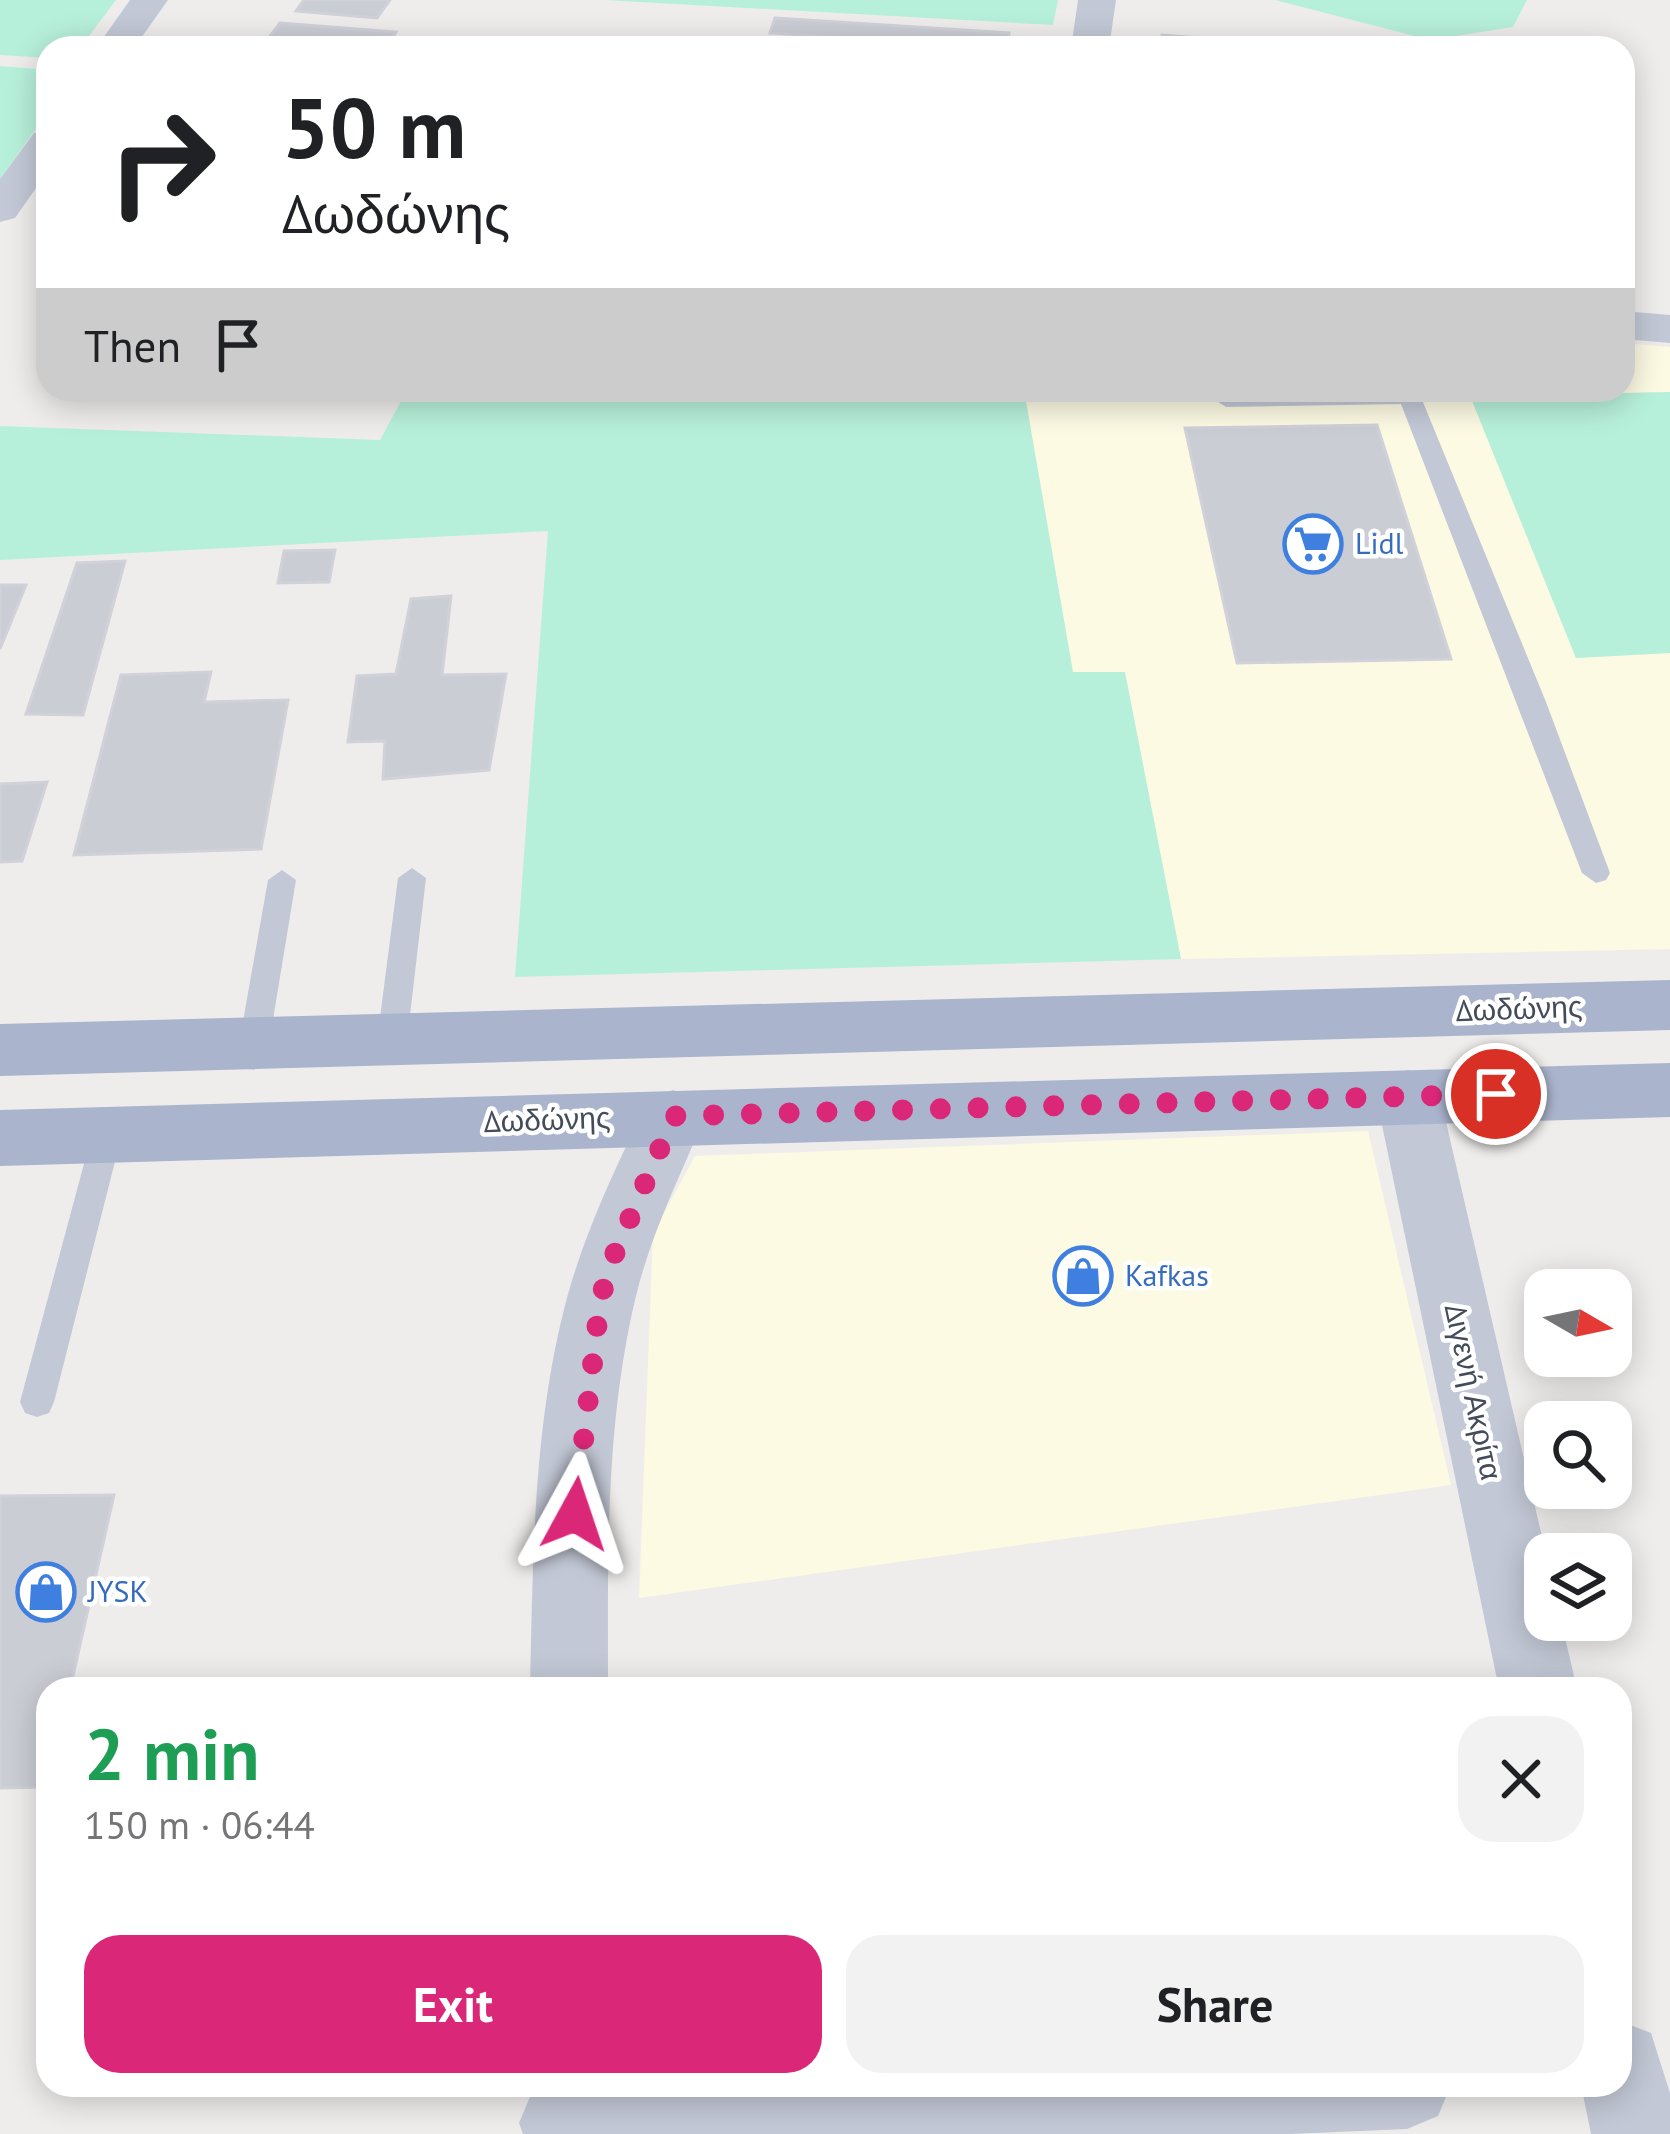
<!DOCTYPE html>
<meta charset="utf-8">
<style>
:root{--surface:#fff;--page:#f2f2f2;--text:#202124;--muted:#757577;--accent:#db2777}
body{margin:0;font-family:"PT Sans",sans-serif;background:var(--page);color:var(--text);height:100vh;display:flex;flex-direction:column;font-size:45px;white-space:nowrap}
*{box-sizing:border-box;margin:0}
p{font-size:39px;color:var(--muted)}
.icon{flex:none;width:66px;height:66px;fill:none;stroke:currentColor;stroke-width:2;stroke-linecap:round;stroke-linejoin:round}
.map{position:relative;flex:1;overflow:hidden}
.panel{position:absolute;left:36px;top:1677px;width:1596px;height:420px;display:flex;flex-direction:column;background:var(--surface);border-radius:36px;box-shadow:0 6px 30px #0003}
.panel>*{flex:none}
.top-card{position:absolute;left:36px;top:36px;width:1599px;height:366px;border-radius:36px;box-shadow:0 6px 30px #0003;background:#fff;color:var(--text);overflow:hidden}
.needle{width:78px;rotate:99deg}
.fabs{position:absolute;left:1524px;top:1269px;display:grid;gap:24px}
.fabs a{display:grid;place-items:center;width:108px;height:108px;border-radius:24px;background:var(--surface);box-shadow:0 6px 30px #0003;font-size:60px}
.pin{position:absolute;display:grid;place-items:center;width:102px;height:102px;color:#fff;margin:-51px;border:6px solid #fff;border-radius:50%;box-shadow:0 3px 12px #0007}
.me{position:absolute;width:132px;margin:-66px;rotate:5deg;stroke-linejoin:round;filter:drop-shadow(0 0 9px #0008)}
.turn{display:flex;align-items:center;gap:42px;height:252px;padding:0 48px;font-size:54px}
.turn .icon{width:156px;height:156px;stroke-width:2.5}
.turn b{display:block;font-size:84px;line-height:102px}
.then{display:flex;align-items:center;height:114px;padding:0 48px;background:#0003;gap:24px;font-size:45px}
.round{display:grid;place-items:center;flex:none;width:126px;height:126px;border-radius:36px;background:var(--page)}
.head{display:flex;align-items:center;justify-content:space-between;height:204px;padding:0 48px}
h1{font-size:72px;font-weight:800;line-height:90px;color:#1e9e55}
.cta{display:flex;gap:24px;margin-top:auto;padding:24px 48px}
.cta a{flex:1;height:138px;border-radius:36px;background:var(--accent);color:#fff;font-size:48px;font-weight:800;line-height:138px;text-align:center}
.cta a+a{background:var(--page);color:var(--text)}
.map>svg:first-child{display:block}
.commercial{fill:#fcfae3}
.green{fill:#b7f0da}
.building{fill:#cbcdd5;stroke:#d0d1d9;stroke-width:3}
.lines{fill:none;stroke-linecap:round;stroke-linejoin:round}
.service{fill:#c2c8d5;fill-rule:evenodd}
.minor{fill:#c2c8d5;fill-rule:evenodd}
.primary{fill:#aab4cd;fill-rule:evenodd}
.route{stroke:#db2777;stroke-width:21;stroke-dasharray:0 37.8}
.labels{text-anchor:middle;stroke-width:9;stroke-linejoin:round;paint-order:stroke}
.shop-label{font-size:30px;fill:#366cbe;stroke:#fff;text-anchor:start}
.street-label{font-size:30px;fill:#444b5a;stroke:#fff}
</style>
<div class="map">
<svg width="1670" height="2134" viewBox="0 0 1670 2134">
<rect width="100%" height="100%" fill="#efedec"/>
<path class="commercial" d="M1623 343 1670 347V392L1471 397 1576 658 1670 653V949L1181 959 1125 673H1073L1024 390H1623Z
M1368 1131 1451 1485 639 1598 653 1233 695 1156Z"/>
<path class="green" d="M0 0H116L80 48H48V58L0 55Z
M604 0H1058L1053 25Z
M1275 0H1527L1513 27 1430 40Z
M0 66 48 70V112L0 179Z
M407 390H1024L1073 672H1125L1181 959 515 977 548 531 0 560V426L380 440Z
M1670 392V653L1576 658 1470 396Z"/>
<path class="building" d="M304 0H390L377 18 296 11Z
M775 18 1009 33 1007 48 770 33Z
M280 23 396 32 386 48H261Z
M1162 35 1326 48H1161Z
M1377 425 1451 659 1237 663 1185 428Z
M335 550 329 582 278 583 284 551Z
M125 561 83 715 26 714 77 563Z
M0 585H26L0 649Z
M451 596 442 675 506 674 489 770 383 779 385 741 348 742 357 676 396 674 411 599Z
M211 672 204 702 288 700 261 849 74 855 121 675Z
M47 782 22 861 0 862V784Z
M114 1495 70 1689H48V1787L0 1788V1496Z"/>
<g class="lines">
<path class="service" d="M1418 390 1546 702 1610 873 1606 880 1596 883 1582 873 1401 404 1226 407 1215 400 1226 393Z
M412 868 426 878 407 1041 403 1049H381L377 1041 398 878Z
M282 870 296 880 269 1044 265 1052H243L239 1044 268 880Z
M107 1121 118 1125 122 1134 54 1402 49 1413 37 1417 25 1413 20 1402 92 1134 96 1125Z"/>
<path class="minor" d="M130 0H168L134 48H96Z
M1078 0H1116L1109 48H1071Z
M48 130V171L15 218 0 222V179L34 133Z
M1623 311 1670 315V343L1623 339Z
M1408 1070 1431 1078 1440 1096 1546 1554 1545 1620H1561L1577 1689H1499L1376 1096 1385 1078Z
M673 1090 696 1098 705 1116C681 1175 651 1233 636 1296 605 1424 608 1558 608 1689H530C533 1557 533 1422 568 1294 587 1227 619 1159 650 1098Z
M1620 2021 1651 2033 1670 2093V2134H1591L1581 2085H1620Z
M548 2085H1451L1438 2116 1407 2129 1290 2134H523L519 2123 532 2092Z"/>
<path class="primary" d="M1670 980V1030L0 1076V1024Z
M1670 1063V1117L0 1166V1110Z"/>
</g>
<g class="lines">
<path class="route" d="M575 1514 600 1300 612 1260 674 1116 1496 1094"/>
</g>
<defs>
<g id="supermarket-ring" transform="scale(3)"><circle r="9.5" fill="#fff" stroke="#3f7fe0" stroke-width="1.5"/><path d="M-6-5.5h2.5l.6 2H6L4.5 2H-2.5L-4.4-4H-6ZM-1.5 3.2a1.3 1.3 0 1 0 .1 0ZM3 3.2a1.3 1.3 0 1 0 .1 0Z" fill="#3f7fe0"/></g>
<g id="shop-ring" transform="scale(3)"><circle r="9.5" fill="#fff" stroke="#3f7fe0" stroke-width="1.5"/><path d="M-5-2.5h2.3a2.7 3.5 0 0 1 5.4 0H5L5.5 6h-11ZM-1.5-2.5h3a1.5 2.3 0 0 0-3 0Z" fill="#3f7fe0"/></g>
</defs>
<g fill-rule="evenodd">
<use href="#supermarket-ring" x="1313" y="544"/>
<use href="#shop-ring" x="1083" y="1276"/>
<use href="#shop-ring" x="46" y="1592"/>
</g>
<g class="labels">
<g class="shop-label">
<text x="1355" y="554">Lidl</text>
<text x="1125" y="1286">Kafkas</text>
<text x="88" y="1602">JYSK</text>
</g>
<g class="street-label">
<text transform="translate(1519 1009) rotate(-2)" y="10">Δωδώνης</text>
<text transform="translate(547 1120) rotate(-2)" y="10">Δωδώνης</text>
<text transform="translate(1473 1392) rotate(78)" y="10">Διγενή Ακρίτα</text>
</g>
</g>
</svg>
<div class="fabs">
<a><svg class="needle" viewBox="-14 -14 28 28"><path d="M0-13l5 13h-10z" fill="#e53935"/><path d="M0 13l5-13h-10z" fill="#757577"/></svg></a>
<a><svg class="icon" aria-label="search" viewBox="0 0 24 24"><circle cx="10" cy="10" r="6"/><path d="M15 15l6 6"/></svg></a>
<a><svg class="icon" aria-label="layers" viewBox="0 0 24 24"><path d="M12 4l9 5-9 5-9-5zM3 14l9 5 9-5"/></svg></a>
</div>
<div class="pin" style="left:1496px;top:1094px;background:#d93025"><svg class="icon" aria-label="arrive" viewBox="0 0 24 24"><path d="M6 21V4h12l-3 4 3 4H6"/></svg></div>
<svg class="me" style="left:575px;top:1514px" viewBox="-20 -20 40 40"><path d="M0-17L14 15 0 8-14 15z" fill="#db2777" stroke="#fff" stroke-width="4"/></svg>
<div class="top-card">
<div class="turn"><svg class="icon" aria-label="right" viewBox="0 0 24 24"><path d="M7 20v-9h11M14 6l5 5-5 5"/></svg><div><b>50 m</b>Δωδώνης</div></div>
<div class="then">Then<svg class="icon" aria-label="arrive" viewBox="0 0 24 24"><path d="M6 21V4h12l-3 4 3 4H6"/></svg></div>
</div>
<section class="panel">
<div class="head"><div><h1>2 min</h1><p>150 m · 06:44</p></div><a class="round"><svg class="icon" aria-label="close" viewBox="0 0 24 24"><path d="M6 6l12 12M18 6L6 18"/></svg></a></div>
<div class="cta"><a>Exit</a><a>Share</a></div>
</section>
</div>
